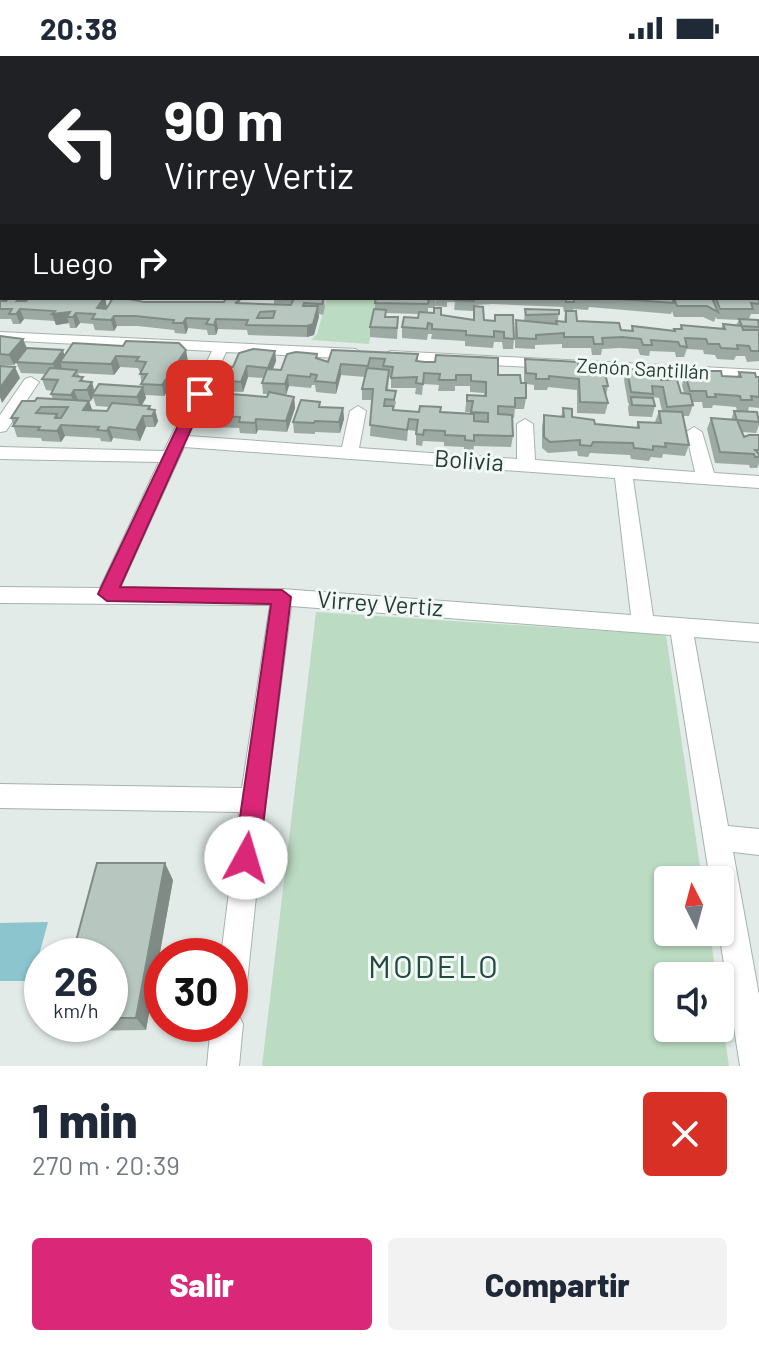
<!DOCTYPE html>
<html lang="es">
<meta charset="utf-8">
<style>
:root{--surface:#fff;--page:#f2f2f3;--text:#1f2937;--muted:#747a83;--accent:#db2777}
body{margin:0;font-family:Barlow,sans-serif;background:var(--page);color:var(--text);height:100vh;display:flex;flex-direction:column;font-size:30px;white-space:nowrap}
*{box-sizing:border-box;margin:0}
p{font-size:26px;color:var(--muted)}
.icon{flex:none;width:44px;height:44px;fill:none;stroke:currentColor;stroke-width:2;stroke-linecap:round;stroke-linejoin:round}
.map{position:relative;height:1010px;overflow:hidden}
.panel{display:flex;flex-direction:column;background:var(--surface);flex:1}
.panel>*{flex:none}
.hud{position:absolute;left:0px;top:0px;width:760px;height:244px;box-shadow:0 2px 6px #0004;background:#202124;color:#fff;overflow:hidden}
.needle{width:52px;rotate:354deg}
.fabs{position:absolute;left:654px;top:810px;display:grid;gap:16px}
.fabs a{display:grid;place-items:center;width:80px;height:80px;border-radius:8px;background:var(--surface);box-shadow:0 2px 6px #0004;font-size:40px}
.speed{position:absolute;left:24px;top:882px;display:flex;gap:16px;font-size:40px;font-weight:700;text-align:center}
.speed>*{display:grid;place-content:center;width:104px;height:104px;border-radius:50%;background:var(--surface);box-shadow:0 2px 6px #0004;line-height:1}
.speed small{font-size:20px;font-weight:400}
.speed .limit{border:12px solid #d22;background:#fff;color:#111}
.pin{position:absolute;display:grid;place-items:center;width:68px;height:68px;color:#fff;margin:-34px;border-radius:16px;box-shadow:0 4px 12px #0006}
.me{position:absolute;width:88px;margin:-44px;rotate:6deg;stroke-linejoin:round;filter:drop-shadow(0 0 6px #0008)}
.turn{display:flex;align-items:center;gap:28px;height:168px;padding:0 32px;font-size:36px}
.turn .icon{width:104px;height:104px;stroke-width:2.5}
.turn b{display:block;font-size:56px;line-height:68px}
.then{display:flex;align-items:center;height:76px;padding:0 32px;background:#0003;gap:16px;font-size:30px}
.round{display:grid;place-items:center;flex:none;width:84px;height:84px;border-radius:8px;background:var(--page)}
.summary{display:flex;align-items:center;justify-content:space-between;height:136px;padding:0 32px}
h1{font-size:48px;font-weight:800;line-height:60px}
.primary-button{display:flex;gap:16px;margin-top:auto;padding:16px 32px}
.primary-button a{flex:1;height:92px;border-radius:8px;background:var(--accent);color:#fff;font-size:32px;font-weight:800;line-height:92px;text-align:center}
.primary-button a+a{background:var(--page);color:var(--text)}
.status{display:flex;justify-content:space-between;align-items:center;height:56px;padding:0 40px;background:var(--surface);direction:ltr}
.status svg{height:22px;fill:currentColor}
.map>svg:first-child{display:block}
.green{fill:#bcdbc3}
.water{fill:#8cc5cd}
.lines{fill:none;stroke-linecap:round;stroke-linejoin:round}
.minor-casing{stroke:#a5b3ae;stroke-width:2}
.major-casing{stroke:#c1c8c6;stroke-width:2}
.minor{fill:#fff;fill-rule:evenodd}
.major{fill:#699e8f;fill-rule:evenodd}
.wall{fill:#9daaa4;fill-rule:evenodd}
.shaded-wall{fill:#808b86}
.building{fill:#b7c6bf;stroke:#808b86;stroke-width:2;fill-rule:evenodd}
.route{fill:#db2777;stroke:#8e194d;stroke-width:2}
.labels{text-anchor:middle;stroke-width:6;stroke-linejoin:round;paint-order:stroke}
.far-street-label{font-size:20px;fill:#233b34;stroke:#f2f8f5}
.street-label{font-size:24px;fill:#233b34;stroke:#f2f8f5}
.near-neighbourhood-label{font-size:32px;letter-spacing:2px;fill:#204c40;stroke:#f2f8f5}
</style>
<div class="status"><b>20:38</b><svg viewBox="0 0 49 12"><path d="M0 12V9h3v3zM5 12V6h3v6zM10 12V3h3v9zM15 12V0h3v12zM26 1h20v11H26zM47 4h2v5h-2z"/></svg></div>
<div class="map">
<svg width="759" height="1010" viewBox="0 0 759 1010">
<rect width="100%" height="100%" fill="#e2ebe7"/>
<path class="green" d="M327 242H377L369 288 311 284 317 278Z
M316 556 666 579 702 824H668V876H710L716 920H668V972H720V949L729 1010H262Z"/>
<path class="water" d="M48 866 32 925H0V867Z"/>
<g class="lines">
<g class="minor-casing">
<path id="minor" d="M11 0H20L10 2Z
M520 0H528V2H520Z
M758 21H759V27H758Z
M758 51H759V58H758Z
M0 276 356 293 364 298 356 303 226 296 188 380 342 391 350 355 358 350 366 355 359 392 517 403V368L525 363 533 368 535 404 695 416 686 376 694 371 702 376 714 417 759 420V432L633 423 653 560 759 568V586L694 581 728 770 759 773V799L733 796 759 939V1010H740L719 876 720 824H710L671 579 291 550 266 744 245 946 238 958 243 968 239 1010H207L211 968H230V900H221L239 756 0 752V728L242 732 270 549 0 547V531L100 532 159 406 0 403V391L164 395 212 295 0 284ZM184 391 615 422 631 559 282 533 120 532Z
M391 295 759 314V324L386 303V297Z
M31 321 39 326 6 375 0 376V359L25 323Z"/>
</g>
<g class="major-casing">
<path id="major" d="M2 78V86L0 87V79Z
M2 107V116L0 117V108Z"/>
</g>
<use href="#minor" class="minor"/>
<use href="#major" class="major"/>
</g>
<path class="wall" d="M125 0H148L144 2H126Z
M154 0H190L187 2H166L155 1Z
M190 0H318L317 2H190Z
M334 0H375V2H334Z
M386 0H460V2H387V0L386 2Z
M566 0H611V2H567Z
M758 84H759V171H758Z
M0 113H2V165H0Z
M759 237V258H751L749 263 759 267V305L747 306 745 300H736L734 304 717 303 715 299 704 298 703 294 687 293 684 301H676L675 296 650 295 649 300 640 299 638 293 619 292 602 293 601 299H592L591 292H562V288L535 289V293L515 292V275L516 264 524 265 525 253 559 254 558 265 564 266 565 256H564L563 251 493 248 474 249 473 255 454 254 455 246H447V251L435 250V248V252L441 259 473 264 474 250 484 264 494 265 495 259 514 283 513 293H503L502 286H494L493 292 465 290V285L431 283 432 278H428L427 284 402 282V271L418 262V258L386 257 385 261H398L397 283 370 281V271L375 253V247L429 242H435V248L436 242H758ZM589 251 671 258 672 255 674 261H703L714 266 716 261 717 263 739 264 736 269 723 268 721 273 681 269 680 273H674L673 275 632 270 631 275 621 274 577 265 573 255V253L588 254ZM428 252H434V257L428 256Z
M9 242H22L24 245 105 242 107 251 144 246 274 249V242H324L325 251 323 259 319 258 314 279 307 281 248 279 247 274 218 273 216 279H208L207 274 188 272 186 278 175 277 174 274 138 270H117L114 275 95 274 93 268 80 267 76 272H70L69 267 56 269 55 265 24 263 20 268H13L11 263H0V245H6Z
M0 280 23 283 27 292 65 299 73 287 188 305 164 340 145 339 146 342 142 349 151 353 155 354 158 365 155 371H146L140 385 113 382 111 386 101 385 100 382 65 380 61 386 42 385 41 382 17 381 11 362 35 345 53 343 51 338 53 335 46 334 42 323 46 318 21 317 16 306 17 305 14 309H0ZM120 311 138 312 140 316 142 331 95 335 80 321 78 317 114 319ZM93 341 96 350 109 351 107 355H92L89 345H91Z
M275 295 276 305 273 313 281 314 317 298 318 303 328 306 418 298V305L498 319 524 327V314L525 303 579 315 608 330 606 340 608 347 605 358 577 357V334L548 331 547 334H534V329L526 328V342L524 353H515L514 362H512L513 380 511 391 474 390 473 396 464 395V391L444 390V386L423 385 422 390 416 389V375L408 374 407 385 370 380 372 344H362V333L365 321 341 319 336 338 316 336 315 329H312L311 332 289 330 286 339H281L294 341 295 352 287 376 258 374 256 378 240 377 239 372 207 371 204 360 227 347 267 341 268 338H263L262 327 264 322 248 321 243 336 222 335 219 316ZM389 321H391V332H416L415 338 422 339 423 328 439 329 438 335H455V330H470V336L484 337V340L467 339 465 356H471V358L394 354 396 346 388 334Z
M627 313 661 324 681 337H684L682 329 685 318 707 320 709 315 722 320 737 321 739 316 759 321V352L749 351 748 355H737L736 351 713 349 712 352H703L702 346H692L693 349 689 360H683L689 389 685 400 663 398 662 402 651 401 649 405 631 403 630 399 590 397 588 401 578 400 577 395 548 397 542 392V370L544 359 561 361 563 352 572 361 595 368 636 372 638 366H655L659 355H662L659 342 652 341 655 350 652 361 629 360 628 352 629 347H628L624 324Z
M321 351 343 352 344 363 340 377 315 376V378L294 377 293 366Z
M734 355 759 362V369L756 377 742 376 744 381 759 379V408L757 412H750L749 409 715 407 707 373 711 362 731 364Z
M173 824 146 974 69 975 61 968H110V900Z"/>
<path class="shaded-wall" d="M20 242H22L25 250 20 253 24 263 20 268 16 258 17 245Z
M105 242 107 252H97Z
M318 250 319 261 314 279 307 281V270Z
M70 256 67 261 69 267 56 269 52 258Z
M76 257 80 267 76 272 73 261Z
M114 260 117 270 114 275 111 264Z
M186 262 188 272 186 278 183 267Z
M216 263 218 273 216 279 214 269Z
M23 283 27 293 14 309 9 299Z
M63 294 66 305 60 306 62 311 57 319 53 308Z
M186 294 188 305 164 340 162 329Z
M275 295 276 305 269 322 268 312Z
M116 300 120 311 114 319 111 308Z
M341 308V319L336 338V327Z
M247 310 248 321 243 336 241 326Z
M15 311 20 322 2 347 0 341V332Z
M288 319 289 330 286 339 285 328Z
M92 326 95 337 92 339 93 341 91 345 87 334Z
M143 331 146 342 140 352 137 341Z
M74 334 78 344 75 350 71 339Z
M294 341 295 352 287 376 286 365Z
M89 345 93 356 83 354Z
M150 350 152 360 155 354 158 365 155 371 152 360 148 353Z
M343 352 344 363 340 377 339 366Z
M57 358 65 380 61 386 57 375 55 362Z
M143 360 146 371 140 385 136 374Z
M256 363 258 374 256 378 255 367Z
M109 371 113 382 111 386 107 375Z
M165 807 173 824 146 974 136 962Z"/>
<path class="building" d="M387 0H460V2Z
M2 9V21L0 22V11Z
M0 113H2V134H0Z
M0 143H2V156H0Z
M2 175V190H0V176Z
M0 200H2V219H0Z
M758 236 759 248 751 247 753 253H720L716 242H758Z
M9 242H20L17 245H26L29 242H104L97 252 106 253 113 242H124L144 246H224L226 242H241L239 245 235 247 291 249 294 242H292H324L322 248 304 247 303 250H318L313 268 307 270 246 269 248 264 216 263 214 269 206 268 209 263 186 262 183 267H173L174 264 135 260H114L111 264 92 263 95 258 76 257 73 261H67L70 256 52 258 55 255 20 253 16 258H9L12 253H0V245H6ZM275 255 273 262H257L260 256Z
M376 242H429L428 248 375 247Z
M455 242H474V245L455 244Z
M566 242H590L591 243 574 242V246H566Z
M607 242H672L674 247Z
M674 242H712L718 256 707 250H677Z
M474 250 483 251 484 264 495 265V259H513L514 283 504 282V276L494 275V281L466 279V275L432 273V268L428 267 427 273 402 271 404 261 418 262 419 256 434 257V252H441V259L474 264Z
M374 253 386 254 385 261H398L397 272 370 271Z
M525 253 559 254V258L526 259Z
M566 255H576L577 265 619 267 621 274 633 275 632 270 675 275 674 273H682L681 269 725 273 723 268 742 270 743 274H759V295H751L749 290 737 289 738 293 721 292 719 288H708L706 283 685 282 687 291 680 290 678 286 651 284 652 289H643L641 283 622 281 602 282 603 288H594L593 281H564V277L536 279V283L517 282 516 264 557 268 556 265 566 266Z
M739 263 758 264 759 271 742 270Z
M0 280 23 283 9 299 0 298Z
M126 285 179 287 186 294 162 329 141 328 147 318H140L146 306 136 305 139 301 116 300 111 308 60 306 73 287 123 290Z
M27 292 63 294 53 308 16 306Z
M253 293 275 295 268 312 247 310 241 326 220 324 224 316H219L222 309 233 311 239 297Z
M332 294 418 298 416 305 425 306H435L436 299 498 302V319H520L521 327H526V342H515V351L498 350V358L512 359 513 380 474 379V385L465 384V380L445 379V375L424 374 423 379 416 378 418 364 409 363 407 374 370 369 373 333H362L367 312 389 314 386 334 396 335 394 344 385 343 384 350H393V354L419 356 420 350 441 351 440 356 474 358V365L488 366V357L471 356 473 345H467V339L486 340V326L471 325V319H456V324H439L440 318 424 317 423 328 416 327 417 321 391 322 393 311 383 310 385 303 370 302 368 310 341 308 336 327 315 325 317 319 311 318 310 321 288 319 285 328 262 327 267 313 281 314 287 298 296 296 317 298 316 302 328 306Z
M525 303 578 306 579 315 605 317 608 330H603L608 347 580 346 579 323 549 320V323H536V318L526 317Z
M0 310 15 311 0 332Z
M50 312 77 314 73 320 83 321 80 325 92 326 87 334H74L71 339 51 338 58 324 42 323Z
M627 313 659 315 661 324H677L681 337 690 338 693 349 667 351 663 331 652 330 653 338 631 336Z
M709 315H721L722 320 741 321 739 316 755 317 756 321H759V341L751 340 752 344H741L740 340 715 338 716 341H707L706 335H690L685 318 710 320Z
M99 328 143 331 137 341 92 339Z
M269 336 294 341 286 365 256 363 255 367 239 366 240 361 204 360 211 346 227 347 231 338 267 341Z
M631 341 653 342 655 350 632 349Z
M37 342 89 345 83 354 107 355 112 347 150 350 148 353 155 354 152 360H143L136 374 109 371 107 375 97 374 99 371 61 369 57 375 38 374 40 371 13 370 18 362H11L22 345H35ZM41 351H68L61 362H55L57 358 36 357Z
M301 344 320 346 319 351 343 352 339 366 315 365 314 367 293 366Z
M563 352 572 353V361L594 364 595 368 639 372 638 366 661 367 659 355 682 356 689 389 665 387 666 391 653 390V394L634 392 633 387 593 386 591 390 580 389V384L550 386 544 381V359L564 361Z
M734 355 757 356 759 366 737 364Z
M711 362 737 364 744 381 749 379H759V394H755L759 398V401H755L754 398 720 396Z
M97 807H165L136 962H110V900H72Z"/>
<path class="route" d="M200 334 207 338 120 531 282 534 291 541 259 802 255 811 246 814 238 811 234 802 271 548 107 545 98 538 193 338Z"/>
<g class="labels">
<g class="far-street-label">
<text transform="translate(643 313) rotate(3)" y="7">Zenón Santillán</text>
</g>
<g class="street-label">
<text transform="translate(469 405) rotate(4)" y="8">Bolivia</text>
<text transform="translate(380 548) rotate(4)" y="8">Virrey Vertiz</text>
</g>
<g class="near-neighbourhood-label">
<text x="434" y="922">MODELO</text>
</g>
</g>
</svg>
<div class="fabs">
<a><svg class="needle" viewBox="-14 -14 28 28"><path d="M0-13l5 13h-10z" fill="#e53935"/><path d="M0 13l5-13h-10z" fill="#747a83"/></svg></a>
<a><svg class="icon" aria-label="sound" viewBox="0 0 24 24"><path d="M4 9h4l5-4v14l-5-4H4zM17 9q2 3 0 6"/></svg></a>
</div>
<div class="speed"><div>26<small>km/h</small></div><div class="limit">30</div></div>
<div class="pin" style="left:200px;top:338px;background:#d93025"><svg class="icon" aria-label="arrive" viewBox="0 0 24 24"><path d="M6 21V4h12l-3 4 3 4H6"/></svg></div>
<svg class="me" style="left:246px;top:802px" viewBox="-20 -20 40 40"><circle r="19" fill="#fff"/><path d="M0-13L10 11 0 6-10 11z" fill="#db2777"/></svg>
<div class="hud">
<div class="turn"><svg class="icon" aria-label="left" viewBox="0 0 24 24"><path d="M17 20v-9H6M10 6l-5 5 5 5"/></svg><div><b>90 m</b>Virrey Vertiz</div></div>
<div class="then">Luego<svg class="icon" aria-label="right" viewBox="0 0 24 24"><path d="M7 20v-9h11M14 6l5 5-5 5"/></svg></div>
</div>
</div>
<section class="panel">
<div class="summary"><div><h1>1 min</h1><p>270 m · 20:39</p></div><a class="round" style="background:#d93025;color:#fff"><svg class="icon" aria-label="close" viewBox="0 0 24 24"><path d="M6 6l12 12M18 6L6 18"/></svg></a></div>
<div class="primary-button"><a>Salir</a><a>Compartir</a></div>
</section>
